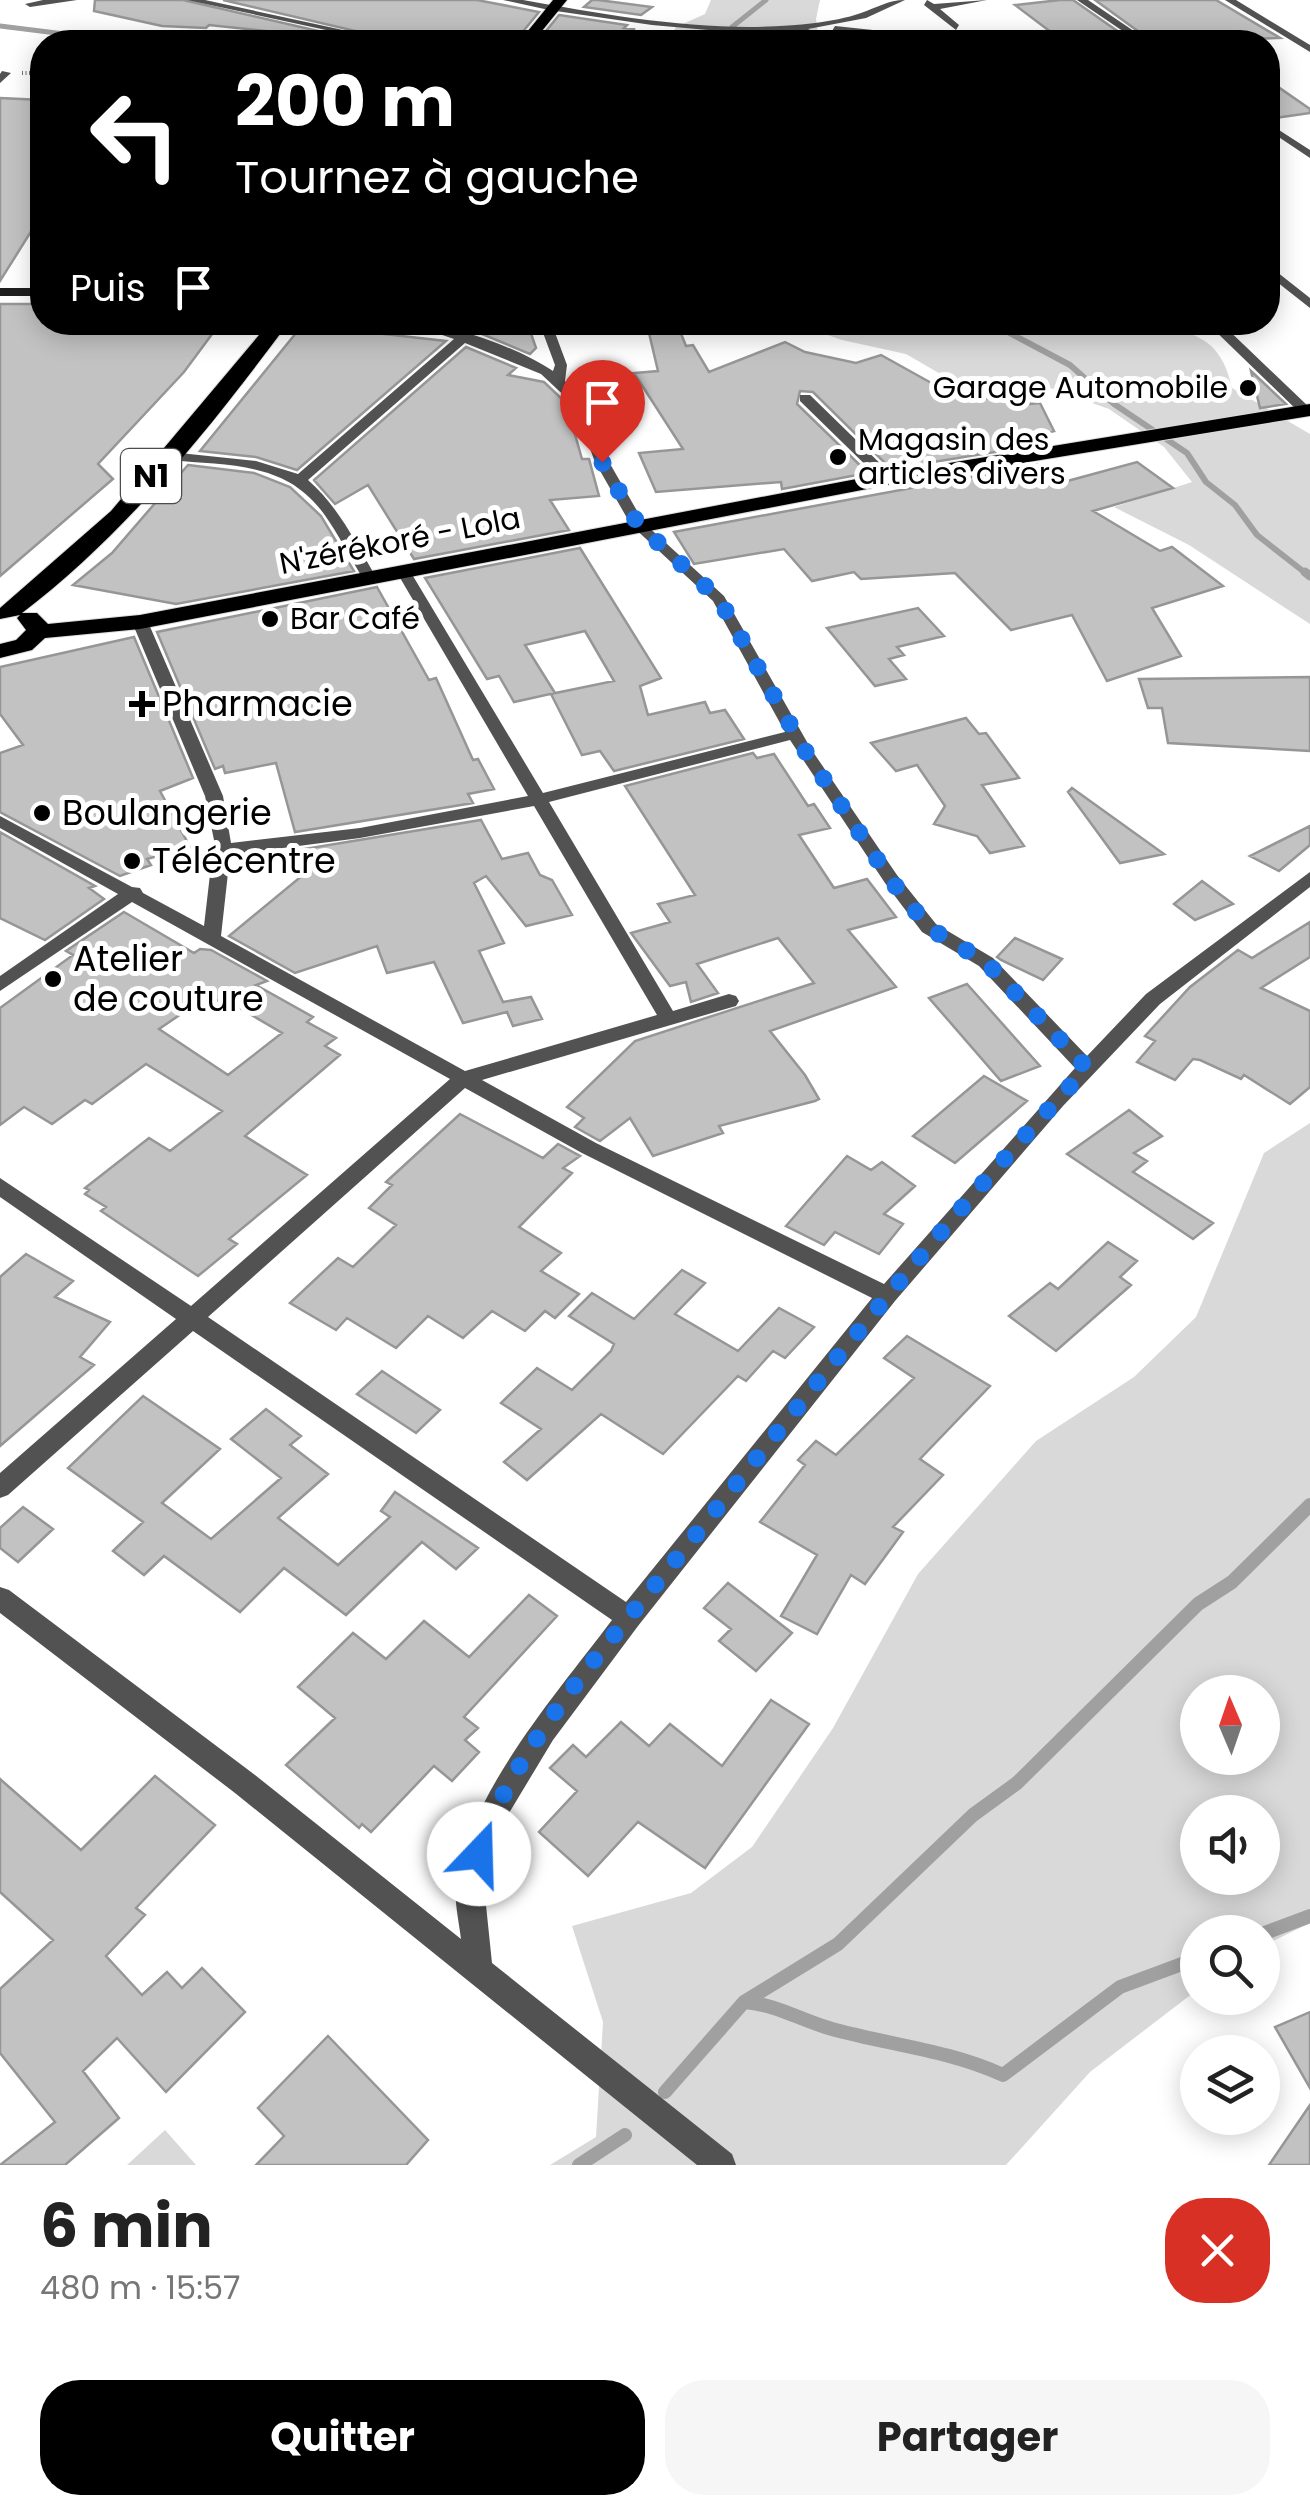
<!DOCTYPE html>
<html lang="fr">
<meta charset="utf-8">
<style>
:root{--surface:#fff;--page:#f6f6f6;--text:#222;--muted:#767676;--accent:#000}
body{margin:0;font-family:Poppins,sans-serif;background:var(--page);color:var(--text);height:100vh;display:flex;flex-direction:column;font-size:38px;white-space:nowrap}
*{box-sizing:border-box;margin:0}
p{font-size:32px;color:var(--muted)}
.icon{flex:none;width:55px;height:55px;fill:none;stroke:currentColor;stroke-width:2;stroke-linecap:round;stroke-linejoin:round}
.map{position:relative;height:2165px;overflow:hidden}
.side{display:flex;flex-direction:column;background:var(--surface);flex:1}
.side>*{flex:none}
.guide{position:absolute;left:30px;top:30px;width:1250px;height:305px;border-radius:40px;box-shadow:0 5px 25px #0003;background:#000;color:#fff;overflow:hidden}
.needle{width:65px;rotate:358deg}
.controls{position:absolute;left:1180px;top:1675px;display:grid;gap:20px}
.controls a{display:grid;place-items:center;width:100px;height:100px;border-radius:50%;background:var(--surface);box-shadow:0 5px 25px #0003;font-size:50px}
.pin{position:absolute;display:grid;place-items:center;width:85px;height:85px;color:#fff;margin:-102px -42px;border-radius:50% 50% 50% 0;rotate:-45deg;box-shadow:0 0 10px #0007}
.pin .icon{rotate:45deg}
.me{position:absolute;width:110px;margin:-55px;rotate:21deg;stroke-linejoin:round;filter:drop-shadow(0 0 8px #0008)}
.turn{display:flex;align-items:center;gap:35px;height:210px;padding:0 40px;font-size:45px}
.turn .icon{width:130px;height:130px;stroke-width:2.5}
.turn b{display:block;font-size:70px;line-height:85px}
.then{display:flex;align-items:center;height:95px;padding:0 40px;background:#0003;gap:20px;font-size:38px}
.round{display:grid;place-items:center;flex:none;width:105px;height:105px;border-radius:40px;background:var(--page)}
.head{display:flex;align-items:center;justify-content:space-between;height:170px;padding:0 40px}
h1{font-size:60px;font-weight:700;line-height:75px}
.action{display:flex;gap:20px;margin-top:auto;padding:20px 40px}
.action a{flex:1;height:115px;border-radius:40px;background:var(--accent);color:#fff;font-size:40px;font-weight:700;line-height:115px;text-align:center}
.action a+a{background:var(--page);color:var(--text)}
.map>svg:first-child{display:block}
.green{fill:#d9d9d9;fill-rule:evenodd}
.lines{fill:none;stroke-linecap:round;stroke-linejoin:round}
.stream-far3{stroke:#a0a0a0;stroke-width:5}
.stream-far2{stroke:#a0a0a0;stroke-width:6}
.stream-far1{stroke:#a0a0a0;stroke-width:9}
.stream{stroke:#a0a0a0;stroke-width:14}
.building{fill:#c2c2c2;stroke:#969696;stroke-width:2.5;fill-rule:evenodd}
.highway-casing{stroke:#dbdbdb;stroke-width:2}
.path{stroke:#747474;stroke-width:4;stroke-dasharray:1 2.5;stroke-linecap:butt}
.street{fill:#525252;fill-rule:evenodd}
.secondary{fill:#1f1f1f;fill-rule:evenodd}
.highway{fill:#000;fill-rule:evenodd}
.route{stroke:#1a73e8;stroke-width:18;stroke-dasharray:0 32.4}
.poi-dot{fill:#000;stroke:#fff;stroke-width:4}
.labels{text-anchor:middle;stroke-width:10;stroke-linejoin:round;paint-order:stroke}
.far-poi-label{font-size:30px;fill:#000;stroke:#fff;text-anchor:start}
.far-street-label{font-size:30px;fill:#000;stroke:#fff}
.shield{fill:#fff;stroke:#4c4c4c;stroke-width:2.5}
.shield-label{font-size:32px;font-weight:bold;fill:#000}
.poi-label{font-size:35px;fill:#000;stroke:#fff;text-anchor:start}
</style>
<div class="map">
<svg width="1310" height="2165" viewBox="0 0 1310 2165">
<rect width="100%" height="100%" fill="#fff"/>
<path class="green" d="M711 0H820L816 19 819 42H667L676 27 705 14Z
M1092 322C1150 336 1216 309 1232 388L1310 434V624L1189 545 1114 507 1192 482 1164 447 1109 409 1031 381 968 390 906 354 842 340 793 323Z
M1310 1123V1923L1263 1946 1262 1932H1198L1197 1990 1090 2072 1006 2165H550L596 2137 603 2022 572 1926 691 1893 752 1847 833 1728 918 1574 1036 1441 1134 1377 1196 1317 1264 1153ZM1198 1692H1262V1758H1198ZM1198 1812H1262V1878H1198Z
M165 2130 196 2165H127Z"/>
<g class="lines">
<path class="stream-far3" d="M0 26 129 42
M733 42 732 27 766 0"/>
<path class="stream-far2" d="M989 322 1070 365 1114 404 1187 453 1206 482 1235 505 1257 535 1308 575"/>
<path class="stream-far1" d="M1305 572 1310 576"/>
<path class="stream" d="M1262 1934 1310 1916
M744 2002 838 1944 973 1815 1017 1783 1198 1604 1232 1582 1310 1505
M665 2092 744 2002C776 2004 802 2021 832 2029 890 2045 948 2050 1003 2075L1120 1987 1198 1958
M579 2165 625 2135"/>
</g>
<path class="building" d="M95 0H183L366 42 209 25 206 28 162 26 94 11Z
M223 0H477L539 12 516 40 483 34 465 42H402Z
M592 0H598L652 7 641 15 584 7Z
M1060 0H1073L1133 42 1092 39 1064 42 1015 5Z
M1095 0H1216L1280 38 1153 42Z
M559 15 627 25 624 28 634 29 632 42H537Z
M1268 80 1310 109V113L1268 119Z
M0 98 42 100V214L0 281Z
M0 304H42V322L68 325 221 322 184 372 98 464 113 479 0 576Z
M305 322H343L339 329 446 341 297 470 256 457 200 451Z
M496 322H527L536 348 530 354 482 334 498 330Z
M680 331 686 346 693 345 709 372 785 342 805 352 856 363 881 355 962 400 1025 396 1030 404 1040 403 1054 431 1017 439 1025 447 891 469 813 392 800 391 797 404 868 473 782 489 781 482 656 492 639 453 683 449 634 373 658 371 649 333Z
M466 347 516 368 508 375 544 382 566 403 582 459H589L599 496 550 500 569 530 414 559 368 485 335 504 314 480Z
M1251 371 1286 404 1260 408Z
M1137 462 1173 488 1093 511 1160 551 1172 547 1223 586 1152 608 1181 656 1107 681 1072 615 1011 630 955 573 861 579 854 572 812 581 784 549 694 564 674 532 1041 464 1060 483Z
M188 465 254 473 290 487 321 516 354 571 176 604 73 585 112 553Z
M580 548 661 678 640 686 648 715 705 702 710 713 725 710 744 739 614 771 600 751 582 755 551 694 614 681 585 631 525 645 555 693 514 702 499 676 487 679 425 578Z
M377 587 429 680 436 678 473 760 478 759 494 789 468 794 473 803 295 832 276 763 225 773 223 766 215 769 157 632Z
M918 608 944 636 897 647 904 655 889 659 906 679 875 686 827 628Z
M134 637 193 778 160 791 190 847 147 859 151 865 120 876 0 812V753L23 745 0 714V667Z
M1310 677V751L1168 743 1162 708H1148L1139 679Z
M966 718 979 734 986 733 1019 778 982 785 1024 846 990 853 977 836 934 824 945 806 917 765 896 771 871 743Z
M753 753 757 758 774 754 808 806 814 804 830 828 799 835 834 888 867 879 896 917 848 930 896 987 770 1031 805 1075 819 1099 815 1101 719 1126 723 1133 653 1156 630 1118 600 1141 575 1127 584 1118 567 1107 635 1041 814 983 778 938 697 964 718 993 691 1002 686 982 670 986 631 933 670 922 658 904 695 895 625 786Z
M1072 788 1164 854 1120 863 1068 792Z
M481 820 502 859 528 853 540 875 552 880 572 915 526 926 486 876 474 883 504 943 479 951 503 1002 531 997 542 1019 513 1026 507 1012 463 1023 434 962 387 973 377 946 295 973 229 936 303 875 280 853Z
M1310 826V845L1279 871 1250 856Z
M0 832 95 886 89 888 104 899 45 940 0 918Z
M1202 881 1233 904 1195 920 1174 904Z
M124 912 194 953 200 949 211 950 267 981 256 985 313 1017 307 1022 336 1038 325 1046 340 1055 245 1136 307 1175 229 1239 237 1244 198 1276 101 1211 106 1207 85 1194 89 1190 85 1188 149 1138 170 1151 222 1111 146 1064 92 1104 85 1100 52 1124 24 1107 0 1125V1008L73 955 66 951ZM209 995 228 1007 233 1004 282 1033 228 1075 159 1029Z
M1310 922V957L1261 988 1310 1011V1087L1290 1104 1244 1075 1241 1079 1200 1060 1193 1059 1175 1080 1137 1062 1155 1041 1145 1036 1190 987 1238 950 1252 958Z
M1015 938 1062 959 1043 980 1001 960 997 957Z
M967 984 1040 1066 1001 1081 929 998Z
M984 1076 1027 1101 955 1163 913 1136Z
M1129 1110 1162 1136 1134 1153 1147 1161 1133 1172 1213 1223 1193 1239 1067 1154Z
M460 1114 543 1158 558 1144 580 1156 563 1168 572 1173 519 1227 561 1253 541 1271 579 1294 555 1318 545 1311 525 1331 492 1311 463 1338 428 1316 396 1348 347 1318 336 1330 290 1303 338 1258 353 1267 396 1225 369 1208 392 1185 386 1182Z
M847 1156 871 1170 882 1162 915 1186 884 1214 903 1224 879 1254 835 1232 824 1245 786 1226Z
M1108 1242 1137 1261 1120 1277 1131 1285 1056 1351 1009 1316 1050 1283 1058 1289Z
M26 1254 73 1281 55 1297 110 1322 80 1357 94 1365 0 1446V1277Z
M682 1270 705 1283 675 1314 738 1351 779 1308 814 1327 785 1358 773 1351 746 1381 738 1376 663 1454 601 1414 527 1480 504 1462 541 1429 501 1403 537 1368 572 1390 611 1351 614 1344 569 1316 592 1293 634 1319Z
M907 1336 990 1386 920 1459 943 1475 893 1527 903 1532 865 1584 851 1575 817 1634 781 1616 817 1555 760 1522 805 1465 798 1460 816 1441 836 1455 914 1378 884 1358Z
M382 1371 440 1410 416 1433 357 1394Z
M143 1396 220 1449 162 1503 211 1539 281 1478 231 1439 266 1409 301 1436 290 1445 328 1474 278 1518 338 1565 390 1517 381 1511 395 1492 478 1548 456 1569 422 1542 346 1615 284 1568 240 1612 164 1556 144 1575 113 1551 143 1522 68 1468Z
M23 1507 53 1529 18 1562 0 1548V1528Z
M728 1583 792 1633 756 1671 719 1641 731 1629 704 1608Z
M529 1595 557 1616 464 1717 478 1728 465 1740 479 1752 452 1781 434 1766 371 1832 362 1824 359 1828 286 1765 335 1718 298 1687 353 1633 386 1659 424 1621 469 1657Z
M771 1700 809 1724 705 1868 638 1822 588 1876 539 1832 577 1791 550 1768 573 1745 586 1757 621 1722 649 1746 670 1724 722 1766Z
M155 1776 215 1825 136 1908 145 1915 106 1956 142 1995 167 1972 182 1988 202 1968 245 2012 166 2092 117 2038 83 2071 119 2118 65 2165H0L55 2122 0 2053V1989L53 1940 0 1892V1779L81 1850Z
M1310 2012V2088L1275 2027Z
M328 2036 428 2140 406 2165H256L284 2136 258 2108Z
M1310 2105V2165H1269Z"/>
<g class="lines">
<g class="highway-casing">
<path id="highway" d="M553 0H567L533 42H519Z
M270 322H289C211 427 127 533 22 613H37L48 624 140 615 888 473 1310 404V416L888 485 140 629 45 638 32 650 0 658V644L16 640 26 630 17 618 20 615 0 619V608L111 511Z"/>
</g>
<path class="path" d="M22 73H42"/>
<path class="street" d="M43 0H77L30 7 25 4Z
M187 0H205L398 42H382Z
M503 0H523C618 17 719 35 815 23 830 21 847 18 861 13 876 8 888 0 905 0L866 18 808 29 835 42H824L797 30H708L652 25 549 10Z
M927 0 934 4 987 0 940 9 959 25 956 30 924 5Z
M1077 0H1088L1150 42H1139Z
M1225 0H1236L1310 45V52Z
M835 26 873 30 878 33 873 36 832 31Z
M2 71 11 73 0 83V74Z
M1268 123 1310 150V158L1268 130Z
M1268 265 1310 298V308L1268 275Z
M404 322C448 322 517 347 553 371L555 365 539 322H551L567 365 565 381 586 402 609 462 644 523 724 596 811 749 897 875 936 924 993 958 1087 1056 1146 994 1310 872V887L1160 1004 1063 1106 895 1301 638 1626 553 1740 500 1828 484 1886 492 1963 732 2154 736 2165H697L235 1793 0 1613V1587L9 1590 255 1775 461 1939C459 1922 454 1901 456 1885 468 1794 558 1692 612 1620L193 1331 8 1495 0 1498V1473L176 1319 0 1197V1178L191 1306 450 1079 132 902 0 991V976L118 894 0 828V816L132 887 140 888 143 893 204 926 214 840 205 796 132 622 135 619H145L148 622 223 796 231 843 360 828 528 796 396 571 403 567 410 571 543 793 785 732 713 601 631 525 595 462 573 404 541 374 465 343 308 480C338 506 356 543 376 577L374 580H364C350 558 339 535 324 514 286 461 229 466 170 460L163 456 170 452 256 461 298 474 454 339ZM790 740 885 883 922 932 979 966 1075 1068 884 1284 596 1143 482 1080 736 1006 739 1001 736 996 729 994 673 1011 549 802ZM534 806 657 1015 465 1071 221 936 230 855 360 838ZM465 1088 582 1153 872 1298 626 1602 208 1317Z
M1206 322H1220L1310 408V414H1301Z
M800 395H810L893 476V482H883L800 401Z"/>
<path class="secondary" d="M0 288H42V296H0Z"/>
<use href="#highway" class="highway"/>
</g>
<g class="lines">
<path class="route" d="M479 1854C509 1751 619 1631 686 1547 816 1384 944 1220 1087 1068L986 962 929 928 890 879 804 749 719 599 638 524 602 462"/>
</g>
<g class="poi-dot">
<circle cx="1248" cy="388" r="10"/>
<circle cx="838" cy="457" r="10"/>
<circle cx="270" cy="619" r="10"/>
<path d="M137 689h10v10h10v10h-10v10h-10v-10h-10v-10h10z"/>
<circle cx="42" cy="813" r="10"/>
<circle cx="132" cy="861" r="10"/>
<circle cx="53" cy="979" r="10"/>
</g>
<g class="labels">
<g class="far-poi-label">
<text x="1228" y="398" text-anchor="end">Garage Automobile</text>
<text x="858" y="450">Magasin des<tspan x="858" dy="34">articles divers</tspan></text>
<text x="290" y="629">Bar Café</text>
</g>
<g class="far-street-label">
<text transform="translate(400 541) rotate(-11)" y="10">N'zérékoré - Lola</text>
</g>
<rect class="shield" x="121" y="449" width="60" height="54" rx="8"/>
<g class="shield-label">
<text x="151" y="487">N1</text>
</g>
<g class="poi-label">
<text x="162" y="716">Pharmacie</text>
<text x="62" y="825">Boulangerie</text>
<text x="152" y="873">Télécentre</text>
<text x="73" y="971">Atelier<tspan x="73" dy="40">de couture</tspan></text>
</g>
</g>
</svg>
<div class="controls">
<a><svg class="needle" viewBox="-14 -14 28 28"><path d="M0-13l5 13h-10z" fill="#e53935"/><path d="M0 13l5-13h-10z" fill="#767676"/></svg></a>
<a><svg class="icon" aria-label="sound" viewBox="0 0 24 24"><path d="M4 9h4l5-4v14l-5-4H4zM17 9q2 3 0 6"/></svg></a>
<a><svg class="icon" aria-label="search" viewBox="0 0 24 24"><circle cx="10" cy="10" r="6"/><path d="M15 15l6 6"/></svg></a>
<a><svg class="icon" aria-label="layers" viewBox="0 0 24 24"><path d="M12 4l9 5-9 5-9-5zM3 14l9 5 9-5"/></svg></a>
</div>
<div class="pin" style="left:602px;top:462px;background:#d93025"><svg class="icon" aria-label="arrive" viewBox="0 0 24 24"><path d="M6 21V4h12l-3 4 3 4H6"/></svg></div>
<svg class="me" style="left:479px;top:1854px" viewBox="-20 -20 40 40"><circle r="19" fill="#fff"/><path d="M0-13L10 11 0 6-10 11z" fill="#1a73e8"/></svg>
<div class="guide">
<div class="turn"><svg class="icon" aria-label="left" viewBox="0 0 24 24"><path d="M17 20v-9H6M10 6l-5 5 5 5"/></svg><div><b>200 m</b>Tournez à gauche</div></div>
<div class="then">Puis<svg class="icon" aria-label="arrive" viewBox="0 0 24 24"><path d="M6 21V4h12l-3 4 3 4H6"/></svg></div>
</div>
</div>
<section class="side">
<div class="head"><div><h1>6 min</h1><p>480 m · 15:57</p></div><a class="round" style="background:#d93025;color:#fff"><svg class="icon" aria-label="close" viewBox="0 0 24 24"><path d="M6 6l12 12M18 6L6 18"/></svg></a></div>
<div class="action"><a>Quitter</a><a>Partager</a></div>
</section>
